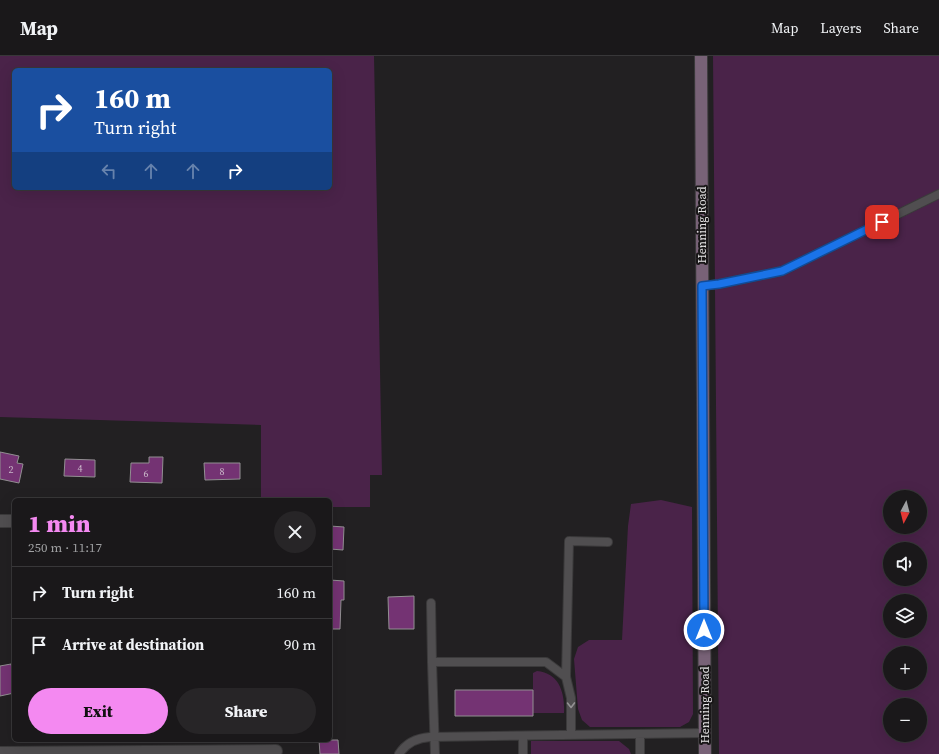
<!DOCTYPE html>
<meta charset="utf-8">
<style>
:root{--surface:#1a181a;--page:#272527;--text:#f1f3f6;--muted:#9fa0a2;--line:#383739;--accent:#f489f1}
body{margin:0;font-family:"Source Serif 4",serif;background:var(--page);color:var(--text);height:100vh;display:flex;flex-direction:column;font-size:15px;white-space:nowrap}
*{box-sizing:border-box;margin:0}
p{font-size:13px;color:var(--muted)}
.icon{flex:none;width:22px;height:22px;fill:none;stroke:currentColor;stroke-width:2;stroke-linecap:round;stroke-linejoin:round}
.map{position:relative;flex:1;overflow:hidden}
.sheet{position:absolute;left:12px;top:442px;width:320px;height:244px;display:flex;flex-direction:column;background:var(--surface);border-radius:6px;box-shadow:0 4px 16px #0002,0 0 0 1px var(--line)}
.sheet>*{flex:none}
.hud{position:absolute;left:12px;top:12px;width:320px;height:122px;border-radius:6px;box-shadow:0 4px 16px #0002,0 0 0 1px var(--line);background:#1a4fa0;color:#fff;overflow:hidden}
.needle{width:26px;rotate:187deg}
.tools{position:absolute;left:883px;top:434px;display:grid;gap:8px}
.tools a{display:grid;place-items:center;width:44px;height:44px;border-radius:50%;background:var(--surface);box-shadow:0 4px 16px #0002,0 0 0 1px var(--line);font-size:20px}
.pin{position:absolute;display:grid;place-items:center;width:34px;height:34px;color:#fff;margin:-17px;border-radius:8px;box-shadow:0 2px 6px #0006}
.me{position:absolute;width:44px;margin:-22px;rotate:0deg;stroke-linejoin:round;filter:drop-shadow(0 0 3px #0008)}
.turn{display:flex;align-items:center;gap:14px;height:84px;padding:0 16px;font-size:18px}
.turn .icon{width:52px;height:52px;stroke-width:2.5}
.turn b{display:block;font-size:28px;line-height:34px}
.lanes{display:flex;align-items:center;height:38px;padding:0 16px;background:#0003;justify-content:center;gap:20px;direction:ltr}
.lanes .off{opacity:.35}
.round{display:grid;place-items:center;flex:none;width:42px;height:42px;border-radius:21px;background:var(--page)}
.head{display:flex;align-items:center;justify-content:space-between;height:68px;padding:0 16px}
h1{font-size:24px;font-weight:800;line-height:30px;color:var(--accent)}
.primary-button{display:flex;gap:8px;margin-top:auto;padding:8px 16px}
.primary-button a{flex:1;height:46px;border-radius:24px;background:var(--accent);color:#111;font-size:16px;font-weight:800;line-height:46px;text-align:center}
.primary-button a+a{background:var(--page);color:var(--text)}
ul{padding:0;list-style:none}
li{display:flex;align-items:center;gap:12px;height:52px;padding:0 16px;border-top:1px solid var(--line)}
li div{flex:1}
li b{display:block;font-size:15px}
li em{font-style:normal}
header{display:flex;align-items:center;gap:24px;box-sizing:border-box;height:56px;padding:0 20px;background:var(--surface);border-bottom:1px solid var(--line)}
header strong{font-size:19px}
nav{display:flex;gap:22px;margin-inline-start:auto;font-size:14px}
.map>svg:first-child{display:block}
.green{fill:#4a2349;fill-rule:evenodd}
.building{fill:#743373;stroke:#928f92}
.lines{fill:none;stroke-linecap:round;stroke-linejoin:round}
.lane-casing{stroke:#3b3a3b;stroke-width:10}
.street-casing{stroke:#3b3a3b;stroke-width:14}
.secondary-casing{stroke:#3b3a3b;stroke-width:14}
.lane{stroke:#504e50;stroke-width:8}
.street{stroke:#504e50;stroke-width:12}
.secondary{stroke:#786277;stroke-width:12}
.oneway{stroke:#949294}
.route-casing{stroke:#114b97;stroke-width:10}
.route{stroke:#1a73e8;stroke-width:7}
.labels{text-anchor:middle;stroke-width:4;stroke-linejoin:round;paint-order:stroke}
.number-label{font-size:10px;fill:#cab8c9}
.street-label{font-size:12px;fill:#e6e5e6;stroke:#191718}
</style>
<header>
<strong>Map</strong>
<nav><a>Map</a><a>Layers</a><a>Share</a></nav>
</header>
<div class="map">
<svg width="939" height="698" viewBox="0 0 939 698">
<rect width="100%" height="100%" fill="#222022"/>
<path class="green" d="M0 0H374L382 419H370V451H330V444H261V369L0 361ZM14 14H330V132H14Z
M713 0H939V698H719ZM890 441H920V471H890ZM890 493H920V523H890ZM890 545H920V575H890ZM890 597H920V627H890ZM890 649H920V679H890Z
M661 444 692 451 693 658 689 666 680 671H590L582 664 578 653 574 603 578 591 589 584H622L628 470 631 448Z
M537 615C560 617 565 638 564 657H533V617Z
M531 685H619L629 693 631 698H531Z"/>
<path class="building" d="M0 396 19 400 17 407 23 408 19 427 0 423Z
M149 401H163L162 427 130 426 131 407H149Z
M65 403 95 404V421L64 420Z
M204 407H240V423L205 424Z
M330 470 344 471 343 494 330 493Z
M330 524 344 525V544H341L340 573H330Z
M414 540V573H389L388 541Z
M11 608 14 623V637L0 640V610Z
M455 634H533V660H455Z
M319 684H338L339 698H320Z"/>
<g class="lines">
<g class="lane-casing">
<path id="lane" d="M702 230 719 228 782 215 939 138
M431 547 432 606
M640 678V698
M571 679V642L566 621 569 485 608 486
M399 698C406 687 417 682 430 681L705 677
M435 698 432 606H546L566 621
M523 698V680"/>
</g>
<g class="street-casing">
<path id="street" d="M0 465H14
M0 697 276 695"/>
</g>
<g class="secondary-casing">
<path id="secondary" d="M701 0 705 698"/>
</g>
<use href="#lane" class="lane"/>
<use href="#street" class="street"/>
<use href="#secondary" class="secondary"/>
</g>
<defs><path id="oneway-chevron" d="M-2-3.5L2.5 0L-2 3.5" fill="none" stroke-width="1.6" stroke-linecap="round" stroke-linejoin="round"/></defs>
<use class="oneway" href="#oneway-chevron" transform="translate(571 649) rotate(89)"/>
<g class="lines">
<g class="route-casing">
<path id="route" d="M704 574 702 230 719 228 782 215 882 166"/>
</g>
<use href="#route" class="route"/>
</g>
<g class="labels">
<g class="number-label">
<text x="80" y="416">4</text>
<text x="11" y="417">2</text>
<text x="222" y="419">8</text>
<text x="146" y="421">6</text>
</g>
<g class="street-label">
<text transform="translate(702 169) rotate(-90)" y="4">Henning Road</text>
<text transform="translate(705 649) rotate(-90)" y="4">Henning Road</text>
</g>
</g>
</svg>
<div class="tools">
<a><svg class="needle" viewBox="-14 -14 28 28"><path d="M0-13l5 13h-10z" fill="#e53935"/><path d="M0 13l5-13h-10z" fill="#9fa0a2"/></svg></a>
<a><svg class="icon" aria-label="sound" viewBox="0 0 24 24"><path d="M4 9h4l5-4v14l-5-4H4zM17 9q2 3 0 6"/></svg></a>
<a><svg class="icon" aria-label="layers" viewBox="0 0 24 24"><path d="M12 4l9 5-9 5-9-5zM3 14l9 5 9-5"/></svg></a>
<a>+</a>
<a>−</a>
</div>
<div class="pin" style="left:882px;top:166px;background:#d93025"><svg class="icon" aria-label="arrive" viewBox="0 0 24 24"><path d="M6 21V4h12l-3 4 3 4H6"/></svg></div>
<svg class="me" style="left:704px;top:574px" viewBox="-20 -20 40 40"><circle r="17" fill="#1a73e8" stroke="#fff" stroke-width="3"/><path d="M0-11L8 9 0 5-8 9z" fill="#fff"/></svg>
<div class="hud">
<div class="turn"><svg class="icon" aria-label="right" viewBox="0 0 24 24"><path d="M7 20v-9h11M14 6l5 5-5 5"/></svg><div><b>160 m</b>Turn right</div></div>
<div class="lanes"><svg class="icon off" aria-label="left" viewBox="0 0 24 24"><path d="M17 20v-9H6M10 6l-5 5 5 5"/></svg><svg class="icon off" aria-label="ahead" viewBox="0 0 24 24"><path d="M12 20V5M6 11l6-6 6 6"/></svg><svg class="icon off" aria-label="ahead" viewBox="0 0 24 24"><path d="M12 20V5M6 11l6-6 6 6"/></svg><svg class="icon" aria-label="right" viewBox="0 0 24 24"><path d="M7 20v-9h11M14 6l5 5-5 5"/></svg></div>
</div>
<section class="sheet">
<div class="head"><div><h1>1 min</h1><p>250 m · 11:17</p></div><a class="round"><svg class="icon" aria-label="close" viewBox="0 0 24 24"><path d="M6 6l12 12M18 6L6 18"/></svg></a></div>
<ul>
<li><svg class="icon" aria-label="right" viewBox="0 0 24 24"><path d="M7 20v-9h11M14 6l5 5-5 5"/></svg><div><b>Turn right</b></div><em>160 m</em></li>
<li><svg class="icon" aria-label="arrive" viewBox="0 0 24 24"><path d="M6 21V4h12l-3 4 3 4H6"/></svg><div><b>Arrive at destination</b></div><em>90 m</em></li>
</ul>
<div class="primary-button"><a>Exit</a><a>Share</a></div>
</section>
</div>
